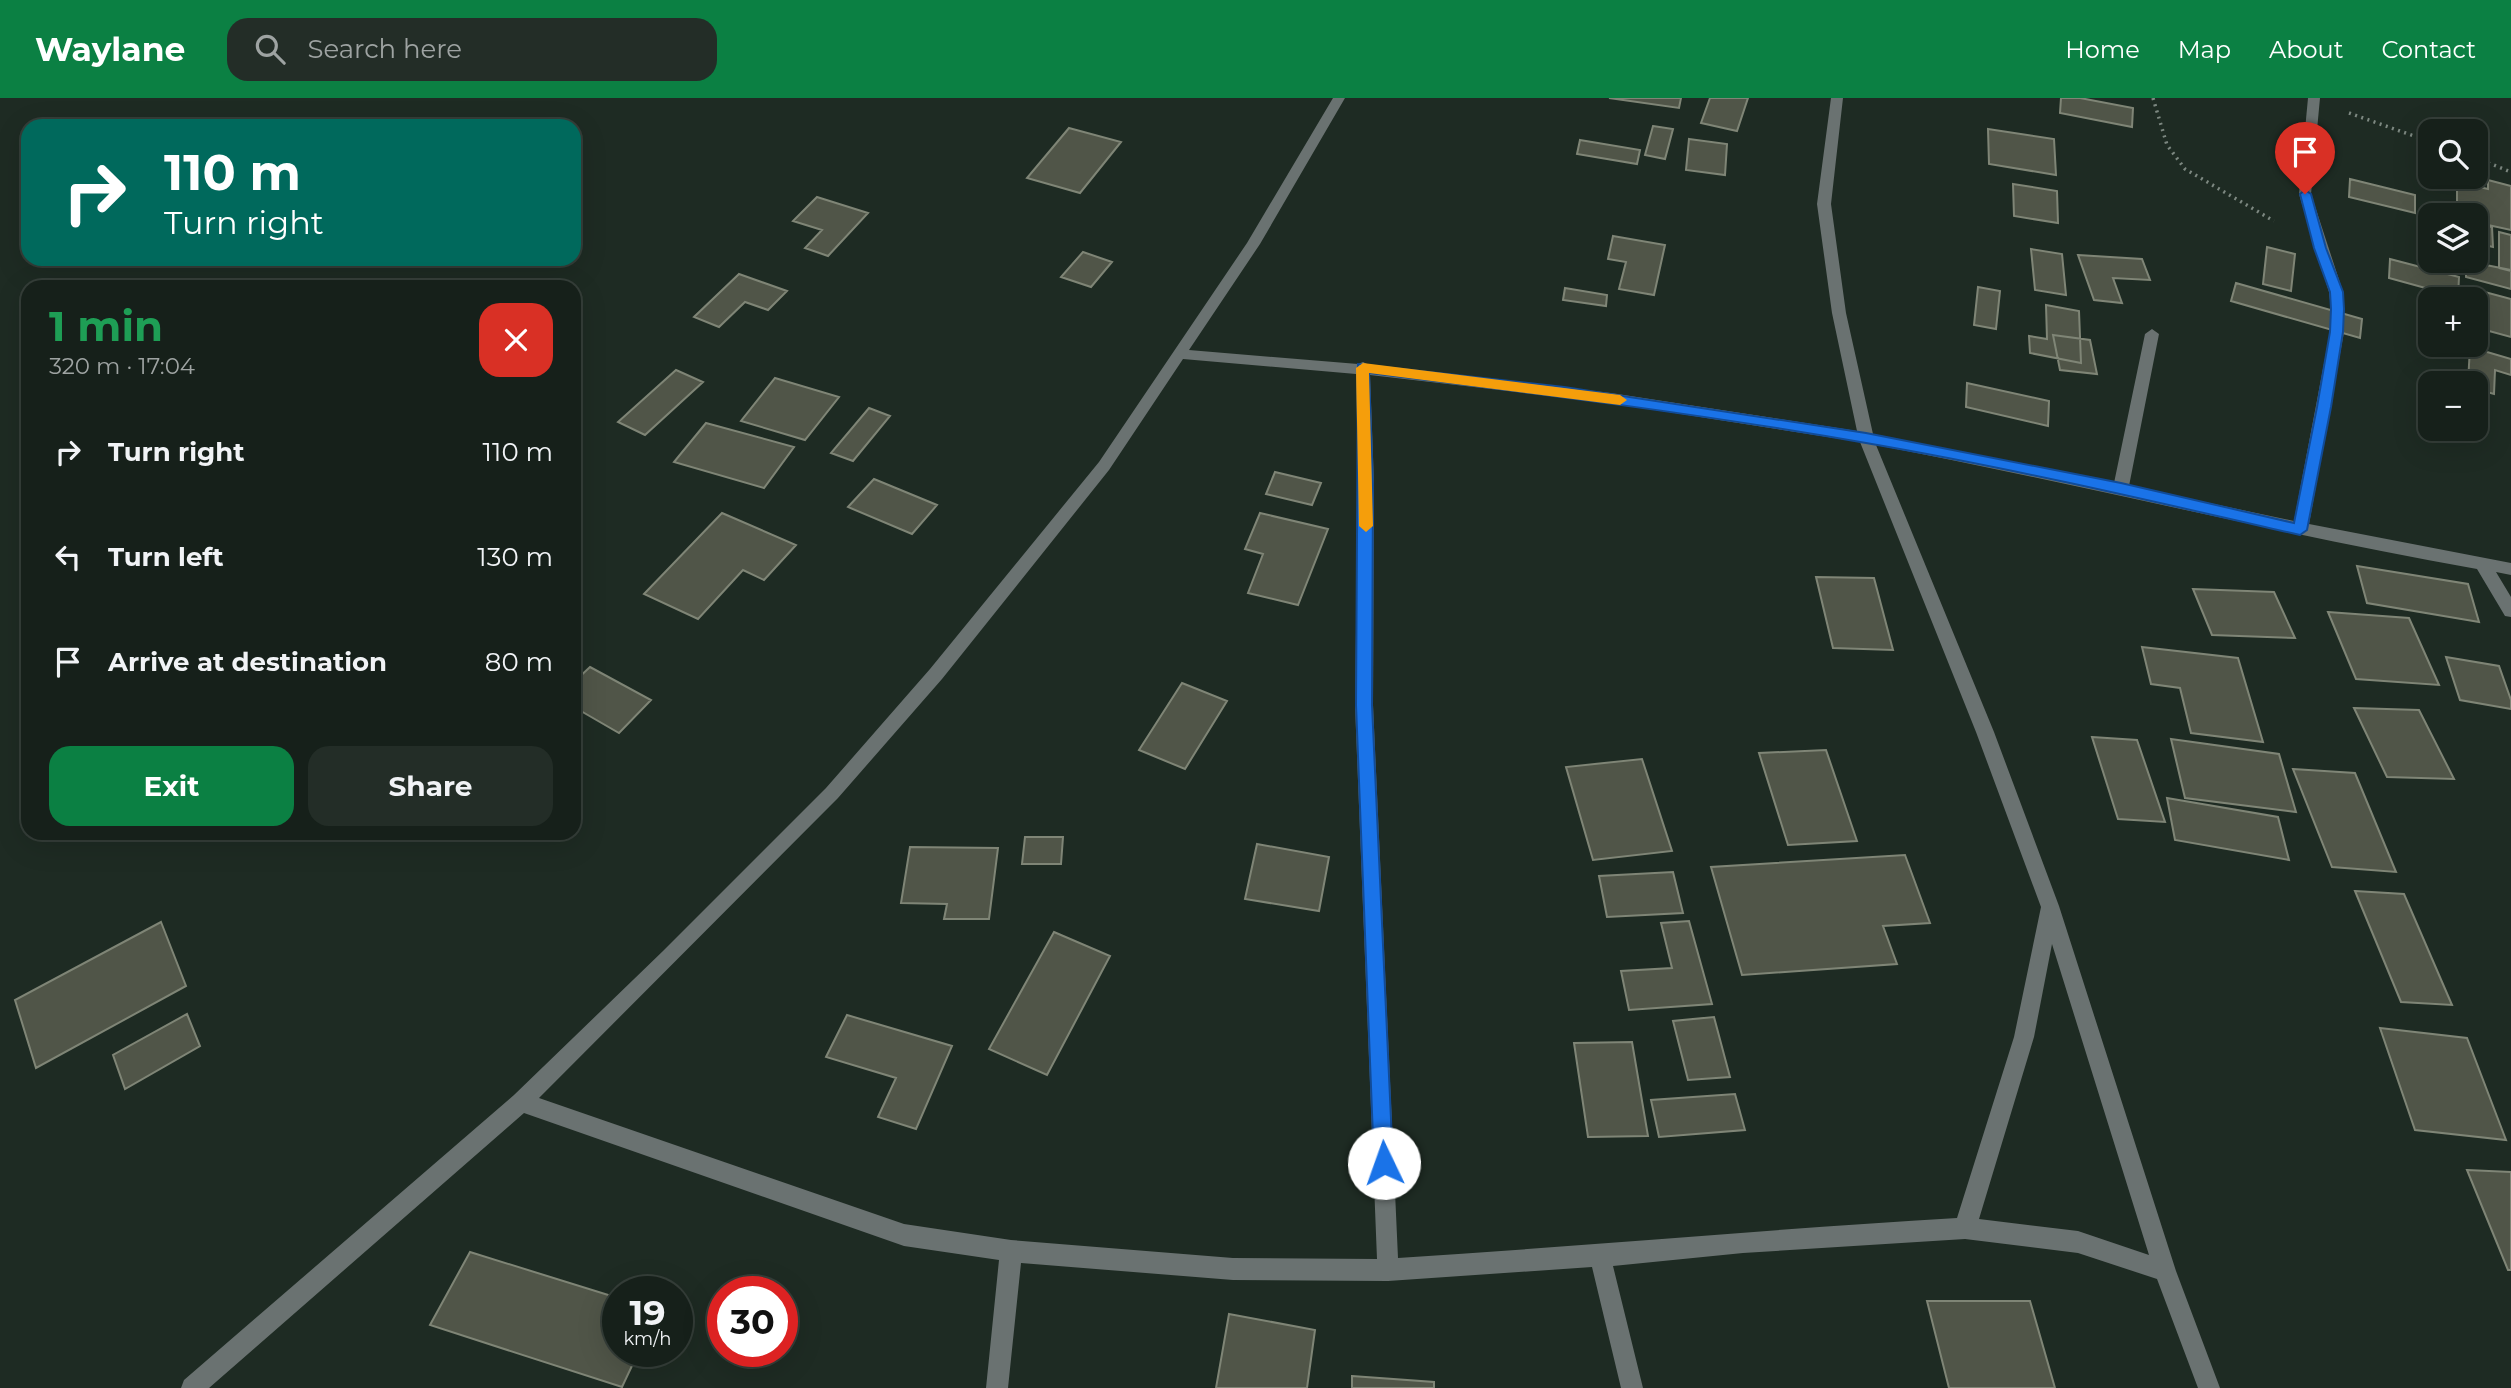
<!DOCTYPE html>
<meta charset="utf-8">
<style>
:root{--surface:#16201a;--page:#232d27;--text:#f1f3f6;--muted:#9ea3a2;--line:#353e39;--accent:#0b8043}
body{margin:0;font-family:Montserrat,sans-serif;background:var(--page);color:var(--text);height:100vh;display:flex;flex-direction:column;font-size:26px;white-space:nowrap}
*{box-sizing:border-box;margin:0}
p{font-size:23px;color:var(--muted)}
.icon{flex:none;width:38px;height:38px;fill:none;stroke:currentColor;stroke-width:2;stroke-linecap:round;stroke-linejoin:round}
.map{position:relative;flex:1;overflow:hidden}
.side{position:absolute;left:21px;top:182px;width:560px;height:560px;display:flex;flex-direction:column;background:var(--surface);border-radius:21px;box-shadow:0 7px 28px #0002,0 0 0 2px var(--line)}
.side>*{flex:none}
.hud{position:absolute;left:21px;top:21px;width:560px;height:147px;border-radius:21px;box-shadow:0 7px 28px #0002,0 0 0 2px var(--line);background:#00695c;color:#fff;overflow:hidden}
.controls{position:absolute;left:2418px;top:21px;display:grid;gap:14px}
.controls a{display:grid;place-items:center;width:70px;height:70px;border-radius:14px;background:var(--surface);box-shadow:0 7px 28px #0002,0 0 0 2px var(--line);font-size:35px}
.speed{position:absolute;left:602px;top:1178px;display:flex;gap:14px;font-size:35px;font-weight:700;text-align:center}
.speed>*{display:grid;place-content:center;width:91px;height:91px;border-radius:50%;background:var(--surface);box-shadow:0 7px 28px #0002,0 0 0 2px var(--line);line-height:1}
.speed small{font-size:18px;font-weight:400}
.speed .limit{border:10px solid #d22;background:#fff;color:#111}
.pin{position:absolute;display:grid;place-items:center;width:60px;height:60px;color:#fff;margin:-72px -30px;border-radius:50% 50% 50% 0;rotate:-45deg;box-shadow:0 0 7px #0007}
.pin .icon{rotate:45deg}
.me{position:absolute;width:77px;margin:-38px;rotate:357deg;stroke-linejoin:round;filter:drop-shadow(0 0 5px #0008)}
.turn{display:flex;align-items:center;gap:24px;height:147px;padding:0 28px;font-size:32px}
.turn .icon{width:91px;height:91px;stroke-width:2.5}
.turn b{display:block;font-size:49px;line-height:60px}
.round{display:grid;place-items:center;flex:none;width:74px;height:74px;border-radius:21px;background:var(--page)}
.overview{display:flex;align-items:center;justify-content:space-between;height:119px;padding:0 28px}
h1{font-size:42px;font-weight:700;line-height:52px;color:#1e9e55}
.button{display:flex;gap:14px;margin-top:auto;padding:14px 28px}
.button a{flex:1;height:80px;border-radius:21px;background:var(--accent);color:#fff;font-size:28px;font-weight:700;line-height:80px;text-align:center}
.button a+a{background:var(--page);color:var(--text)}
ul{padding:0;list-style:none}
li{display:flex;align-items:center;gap:21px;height:105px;padding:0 28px}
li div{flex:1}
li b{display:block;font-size:26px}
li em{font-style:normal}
header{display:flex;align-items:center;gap:42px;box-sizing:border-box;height:98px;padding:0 35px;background:var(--accent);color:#fff}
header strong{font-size:33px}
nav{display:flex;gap:38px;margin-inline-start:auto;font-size:24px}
.search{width:490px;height:63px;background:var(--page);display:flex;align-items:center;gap:18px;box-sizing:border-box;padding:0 24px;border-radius:21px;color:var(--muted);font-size:26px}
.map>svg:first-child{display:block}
.building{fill:#505548;stroke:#7f8576;stroke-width:2}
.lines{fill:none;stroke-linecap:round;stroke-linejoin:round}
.path{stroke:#7d8881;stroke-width:3.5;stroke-dasharray:2 4.5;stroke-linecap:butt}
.minor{fill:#6a7271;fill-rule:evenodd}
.route{fill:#1a73e8;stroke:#114b97;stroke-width:2}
.slow{fill:#f59e0b}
</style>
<header>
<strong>Waylane</strong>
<div class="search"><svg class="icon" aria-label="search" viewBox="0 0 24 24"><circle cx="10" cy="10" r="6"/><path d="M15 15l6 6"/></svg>Search here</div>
<nav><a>Home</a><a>Map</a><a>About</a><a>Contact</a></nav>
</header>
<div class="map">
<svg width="2511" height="1290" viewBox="0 0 2511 1290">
<rect width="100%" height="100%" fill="#1e2b23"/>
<path class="building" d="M1609 0H1681L1679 10Z
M1710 0H1748L1737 33 1701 25Z
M2061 0H2080L2133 10 2132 29 2060 15Z
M1653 28 1673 31 1665 61 1645 57Z
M1069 30 1121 44 1080 95 1027 80Z
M1988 31 2054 41 2056 77 1989 66Z
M1689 41 1727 46 1725 77 1686 72Z
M1580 42 1640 52 1637 66 1577 56Z
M2350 81 2415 97V115L2349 99Z
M2488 82 2511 88V132L2488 127V117L2457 109V84L2488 91Z
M2013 86 2057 93 2058 125 2014 118Z
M817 99 868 115 828 158 805 150 822 132 793 123Z
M2476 126 2492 129 2493 149 2476 145Z
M2499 134 2511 137V173L2499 170Z
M1613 138 1665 147 1654 197 1619 191 1626 164 1608 161Z
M2267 149 2295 156 2291 193 2263 186Z
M2031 151 2062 156 2066 197 2035 192Z
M1083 154 1112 164 1091 189 1061 179Z
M2078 157 2142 161 2150 182 2113 180 2122 205 2094 202Z
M2390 161 2459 179 2458 199 2389 180Z
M2466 163 2511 172V191L2466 179Z
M739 176 787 193 768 212 745 204 719 229 694 219Z
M2236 185 2362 221 2360 240 2231 203Z
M1978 189 2000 193 1996 231 1974 227Z
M1565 190 1607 197 1606 208 1563 202Z
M2481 193 2511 201V239L2478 230Z
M2046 207 2079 213 2081 265 2030 255 2029 238 2047 241Z
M2053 237 2090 242 2097 276 2060 272Z
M2470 249 2511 261V277L2495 272 2494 296 2476 291V285H2468Z
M676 272 703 284 645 337 618 324Z
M775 280 839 299 805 342 741 323Z
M1967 285 2049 303 2048 328 1966 309Z
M869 310 890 318 853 363 831 355Z
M706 325 794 349 764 390 674 364Z
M1275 374 1321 385 1312 407 1266 396Z
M874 381 937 407 912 436 848 409Z
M722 415 796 447 764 482 743 472 698 521 644 496Z
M1260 415 1328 431 1298 507 1248 495 1263 456 1245 451Z
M2357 468 2468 486 2479 524 2367 505Z
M1816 479 1874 480 1893 552 1833 550Z
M2193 491 2274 494 2295 540 2212 537Z
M2328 514 2409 520 2439 587 2356 581Z
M2142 549 2238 560 2263 644 2191 635 2180 590 2151 586Z
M2446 559 2499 568 2511 602V611L2460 602Z
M590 569 651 602 619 635 574 609V584Z
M1182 585 1227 603 1185 671 1139 652Z
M2354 610 2419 612 2454 681 2387 679Z
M2092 639 2137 642 2165 724 2118 721Z
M2171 641 2279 656 2296 714 2185 700Z
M1826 652 1857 743 1788 747 1759 655Z
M1642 661 1672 753 1593 762 1566 669Z
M2293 671 2355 675 2396 774 2332 769Z
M2167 700 2278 719 2289 762 2175 742Z
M1025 739H1063L1061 766H1022Z
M1257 746 1329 759 1319 813 1245 801Z
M910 749 998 750 989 821H944L947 806 901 805Z
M1905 757 1930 825 1883 828 1897 866 1742 877 1711 769Z
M1673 774 1683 815 1607 819 1599 778Z
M2355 793 2404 796 2452 907 2401 904Z
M1689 823 1712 906 1629 912 1621 873 1672 870 1661 825Z
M161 824 186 888 36 970 15 902Z
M1054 834 1110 858 1047 977 989 951Z
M187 916 200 948 125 991 113 957Z
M847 917 952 948 916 1031 878 1019 896 980 826 959Z
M1714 919 1730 979 1688 982 1673 923Z
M2380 930 2467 940 2506 1042 2415 1032Z
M1632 944 1648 1038 1588 1039 1574 945Z
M1735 996 1745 1032 1659 1039 1651 1002Z
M2467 1072 2511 1074V1172H2508Z
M470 1154 618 1200V1253H639L622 1289 430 1227Z
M1927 1203H2030L2055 1290H1949Z
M1229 1216 1315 1232 1307 1290H1216Z
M1352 1278 1434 1284V1290H1352Z"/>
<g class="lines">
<path class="path" d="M2153 0 2167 47 2185 71 2274 123
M2349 15 2431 44
M2476 60 2511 74"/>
<path class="minor" d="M1333 0H1345L1260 146 1189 252 1358 266 1363 264 1369 267 1611 295 1857 333 1832 215 1817 106 1831 0H1843L1831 106 1846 215 1873 336 2114 385 2145 236 2152 231 2159 236 2129 388 2294 423 2330 234 2331 211 2329 194 2299 96 2308 0H2320L2311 96 2343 194 2344 234 2309 426 2511 465V477L2496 474 2511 499V519L2505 518 2477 471C2276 435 2078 386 1876 347L1994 634 2059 808 2176 1173 2220 1290H2198L2157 1181 2078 1155 1965 1141 1743 1155 1613 1168 1643 1290H1621L1592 1169 1388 1183 1233 1182 1021 1165 1008 1290H986L999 1162 904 1148 524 1015 209 1290H181L184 1282 514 997 663 853 826 690 930 571 1099 364 1247 145ZM1183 261 1356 276 1358 386 1355 607 1377 1161 1233 1160 1011 1142 904 1126 539 1000 838 700 942 581 1109 372ZM1370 277 1611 305 1860 344 1976 634 2041 809 2014 939 1957 1120C1771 1131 1585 1148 1398 1160L1373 607 1374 386ZM2052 846 2149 1157 2078 1133 1979 1121 2034 939Z"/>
</g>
<path class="route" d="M2305 92 2311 96 2326 150 2343 194 2344 211 2343 234 2331 309 2307 432 2300 437C2156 404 2011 370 1866 345 1701 316 1535 295 1369 275L1373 386 1372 607 1393 1065 1390 1071 1384 1074 1377 1071 1374 1065 1356 607 1358 266 1564 289 1866 335 2121 385 2294 425 2317 309 2330 234 2331 211 2330 194 2314 150 2300 96Z"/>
<path class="slow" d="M1363 265 1620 297 1627 302 1620 307 1369 275 1373 428 1366 434 1359 428 1356 270Z"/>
</svg>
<div class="controls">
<a><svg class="icon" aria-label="search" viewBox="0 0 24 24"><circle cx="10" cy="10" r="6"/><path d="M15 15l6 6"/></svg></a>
<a><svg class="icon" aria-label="layers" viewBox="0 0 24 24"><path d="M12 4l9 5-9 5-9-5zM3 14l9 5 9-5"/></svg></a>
<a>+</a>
<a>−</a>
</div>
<div class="speed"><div>19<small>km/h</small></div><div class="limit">30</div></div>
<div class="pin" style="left:2305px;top:96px;background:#d93025"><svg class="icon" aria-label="arrive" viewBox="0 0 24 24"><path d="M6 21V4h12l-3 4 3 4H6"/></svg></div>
<svg class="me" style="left:1384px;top:1065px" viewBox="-20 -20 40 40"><circle r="19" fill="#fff"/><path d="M0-13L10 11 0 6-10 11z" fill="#1a73e8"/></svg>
<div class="hud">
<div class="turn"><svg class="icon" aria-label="right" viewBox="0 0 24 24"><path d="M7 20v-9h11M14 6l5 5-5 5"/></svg><div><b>110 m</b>Turn right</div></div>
</div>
<section class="side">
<div class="overview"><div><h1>1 min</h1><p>320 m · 17:04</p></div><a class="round" style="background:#d93025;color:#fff"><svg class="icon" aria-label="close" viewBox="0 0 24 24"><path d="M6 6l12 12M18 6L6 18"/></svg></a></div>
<ul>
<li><svg class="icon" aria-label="right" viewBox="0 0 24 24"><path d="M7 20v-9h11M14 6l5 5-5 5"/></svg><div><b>Turn right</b></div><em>110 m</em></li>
<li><svg class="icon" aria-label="left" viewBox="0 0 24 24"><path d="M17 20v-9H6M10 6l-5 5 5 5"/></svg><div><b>Turn left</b></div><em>130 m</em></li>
<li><svg class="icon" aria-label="arrive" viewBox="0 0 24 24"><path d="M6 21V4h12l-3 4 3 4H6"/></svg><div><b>Arrive at destination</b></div><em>80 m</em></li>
</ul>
<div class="button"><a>Exit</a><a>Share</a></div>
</section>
</div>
